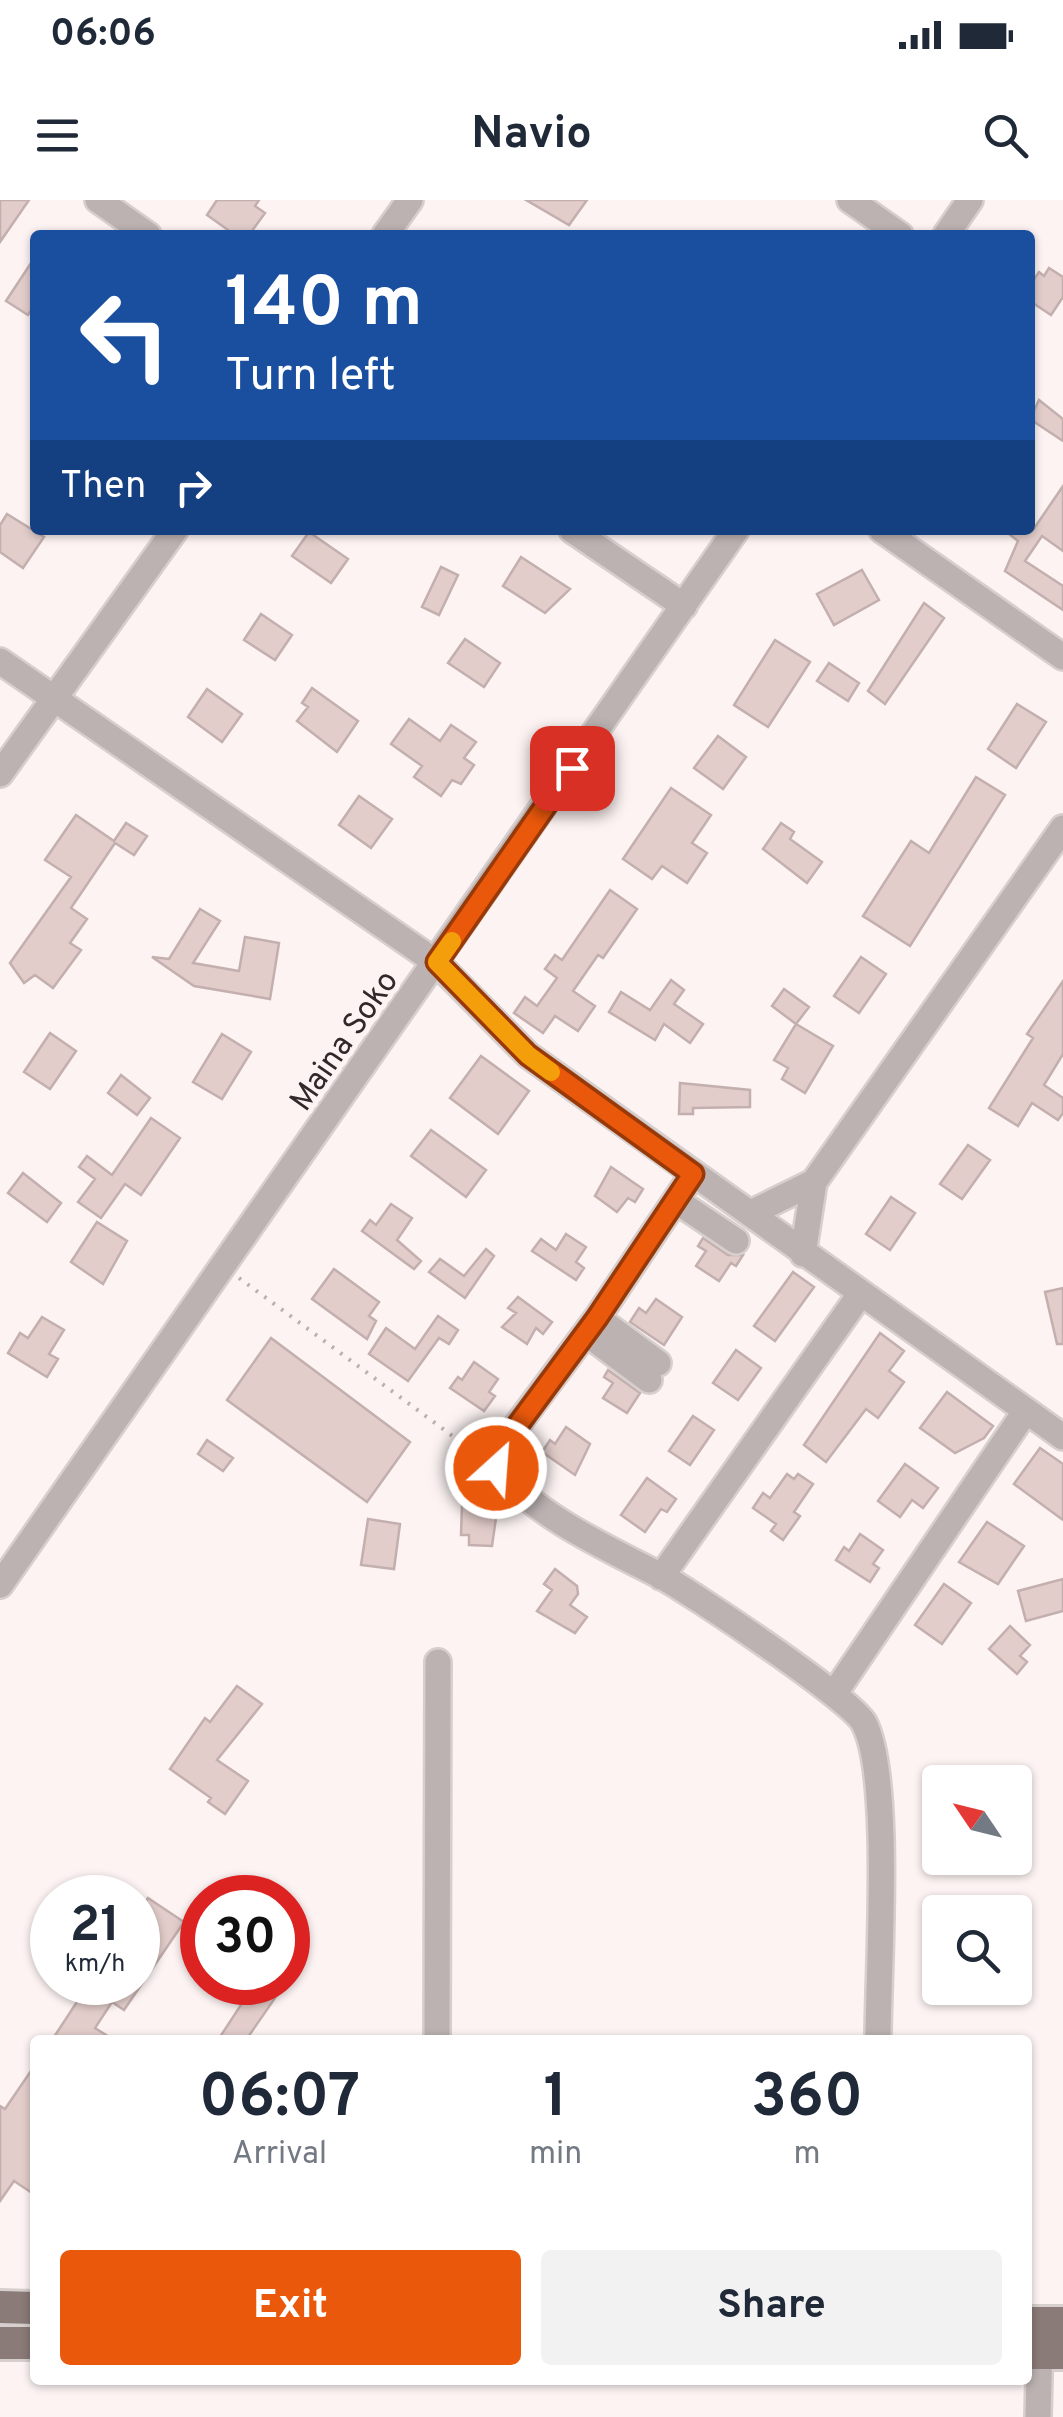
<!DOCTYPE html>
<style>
:root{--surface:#fff;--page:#f2f2f3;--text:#1f2937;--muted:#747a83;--accent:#ea580c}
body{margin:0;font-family:Overpass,sans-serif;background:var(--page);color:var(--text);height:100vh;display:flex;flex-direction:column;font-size:38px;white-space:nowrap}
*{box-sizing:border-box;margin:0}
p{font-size:32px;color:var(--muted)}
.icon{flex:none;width:55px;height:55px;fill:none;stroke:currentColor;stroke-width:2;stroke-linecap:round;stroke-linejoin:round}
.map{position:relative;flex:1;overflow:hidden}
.details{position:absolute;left:30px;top:1835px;width:1002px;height:350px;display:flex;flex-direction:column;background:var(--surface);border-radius:10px;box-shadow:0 2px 8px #0004}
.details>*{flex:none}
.top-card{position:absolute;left:30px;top:30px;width:1005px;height:305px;border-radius:10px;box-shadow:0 2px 8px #0004;background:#1a4fa0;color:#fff;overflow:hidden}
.needle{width:65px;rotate:305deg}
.buttons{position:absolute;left:922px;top:1565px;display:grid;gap:20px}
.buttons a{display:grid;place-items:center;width:110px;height:110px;border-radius:10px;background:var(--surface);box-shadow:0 2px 8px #0004;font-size:50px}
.speed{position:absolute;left:30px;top:1675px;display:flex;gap:20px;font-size:50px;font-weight:700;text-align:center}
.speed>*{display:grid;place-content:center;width:130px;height:130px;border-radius:50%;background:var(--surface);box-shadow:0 2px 8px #0004;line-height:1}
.speed small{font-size:25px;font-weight:400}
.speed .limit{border:15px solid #d22;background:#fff;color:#111}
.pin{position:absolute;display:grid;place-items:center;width:85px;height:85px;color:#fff;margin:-42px;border-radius:20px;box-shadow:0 5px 15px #0006}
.me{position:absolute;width:110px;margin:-55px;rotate:26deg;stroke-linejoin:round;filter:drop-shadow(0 0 8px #0008)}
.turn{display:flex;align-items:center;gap:35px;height:210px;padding:0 30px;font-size:45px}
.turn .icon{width:130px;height:130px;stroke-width:2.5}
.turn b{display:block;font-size:70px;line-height:85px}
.then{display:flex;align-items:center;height:95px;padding:0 30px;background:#0003;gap:20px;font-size:38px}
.eta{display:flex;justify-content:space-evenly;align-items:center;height:170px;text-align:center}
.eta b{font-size:60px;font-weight:700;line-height:70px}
.cta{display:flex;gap:20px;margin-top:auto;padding:20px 30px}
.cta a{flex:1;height:115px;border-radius:10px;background:var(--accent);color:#fff;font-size:40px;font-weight:700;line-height:115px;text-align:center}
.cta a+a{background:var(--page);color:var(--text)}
.status{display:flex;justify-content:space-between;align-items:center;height:70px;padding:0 50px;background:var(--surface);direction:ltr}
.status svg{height:28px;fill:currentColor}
header{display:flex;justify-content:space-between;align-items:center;height:130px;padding:0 30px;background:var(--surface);font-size:45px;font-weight:700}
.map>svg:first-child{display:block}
.building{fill:#e2cdca;stroke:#c3afad;stroke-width:2.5}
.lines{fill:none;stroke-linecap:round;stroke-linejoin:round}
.minor-casing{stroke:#d7cfce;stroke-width:30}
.major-casing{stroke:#d7cfce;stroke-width:38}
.path{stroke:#b9b0b0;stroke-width:4;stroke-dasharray:2.5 8;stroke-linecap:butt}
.minor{stroke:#bbb2b1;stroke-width:25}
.major{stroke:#8a7a78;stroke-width:32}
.route-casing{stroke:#983908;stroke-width:25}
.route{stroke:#ea580c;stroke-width:18}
.slow{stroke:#f59e0b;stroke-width:18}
.labels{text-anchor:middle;stroke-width:10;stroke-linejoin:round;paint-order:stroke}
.street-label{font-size:32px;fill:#312929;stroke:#fcf3f2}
</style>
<div class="status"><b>06:06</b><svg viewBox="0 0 49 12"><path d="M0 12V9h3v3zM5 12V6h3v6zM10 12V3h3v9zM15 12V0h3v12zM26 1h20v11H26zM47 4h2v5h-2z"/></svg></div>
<header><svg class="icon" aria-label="menu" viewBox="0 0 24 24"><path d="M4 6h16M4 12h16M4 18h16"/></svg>Navio<svg class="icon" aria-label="search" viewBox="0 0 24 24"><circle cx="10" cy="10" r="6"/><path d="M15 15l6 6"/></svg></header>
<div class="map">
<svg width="1063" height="2217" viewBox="0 0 1063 2217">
<rect width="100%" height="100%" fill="#fcf3f2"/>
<path class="building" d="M0 0H29L0 42Z
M217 0H259L255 6 265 13 249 35H235L207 15Z
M526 0H587L569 25Z
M35 57V104L28 115 6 101Z
M1049 68 1063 77V97L1051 115 1030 101V85L1039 72 1044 76Z
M1039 200 1063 219V241L1030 219Z
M1063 286V351L1042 336 1025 361 1063 386V410L1005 371 1018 341 1004 330H1033Z
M7 314 44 337 23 368 0 352V325Z
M309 332 348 359 331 383 292 356Z
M521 357 570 389 545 413 503 386Z
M441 367 458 375 439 415 422 407Z
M862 370 879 400 834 425 817 394Z
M924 403 944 418 885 504 868 491Z
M261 414 292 435 275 460 244 440Z
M465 439 500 463 484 487 448 463Z
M775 440 810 462 768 527 734 505Z
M829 463 859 483 848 501 817 481Z
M312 488 358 521 337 552 297 521 308 507 302 503Z
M207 489 242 514 222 542 188 517Z
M1017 504 1046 522 1016 568 988 549Z
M409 519 440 541 451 525 476 542 464 558 474 565 461 584 452 580 441 596 414 577 422 566 391 544Z
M718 536 746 557 723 589 694 568Z
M976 577 1005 595 910 746 863 716 911 641 929 653Z
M671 588 711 615 692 643 707 653 687 683 662 666 652 679 623 659Z
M359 596 392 619 371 648 339 625Z
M76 615 114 641 126 623 147 636 134 655 115 643 71 708 87 719 70 743 81 750 53 788 35 775 24 783 10 763 71 677 45 660Z
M781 623 794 632 790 639 822 662 807 683 763 649Z
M610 690 637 709 603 758 598 755 573 791 595 806 578 831 555 816 543 833 514 813 525 797 537 806 557 778 545 769 555 755 562 760Z
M200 709 220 721 193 763 239 771 245 737 279 743 270 799 194 786 152 757 169 759Z
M861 757 886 774 859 813 834 796Z
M671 780 684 790 674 804 703 824 690 843 664 824 655 840 609 812 621 792 650 810Z
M1063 781V854L1044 885 1063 898V913L1058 920 1032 903 1018 926 989 908 1033 838 1027 834Z
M784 789 809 807 796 824 772 806Z
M796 824 833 846 805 893 782 879 788 868 774 860Z
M50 833 76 851 50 889 24 872Z
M222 834 251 852 222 899 193 882Z
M481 856 529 891 498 934 450 898Z
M121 875 150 898 137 915 108 893Z
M680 883 750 890V907L693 908V914H679Z
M151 918 180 938 141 995 125 984 101 1018 78 1002 95 979 79 967 87 956 112 975Z
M431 930 486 970 466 997 411 956Z
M968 945 990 960 962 999 940 984Z
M611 967 643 989 635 1002 628 998 617 1012 595 996Z
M23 973 61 1003 47 1022 8 993Z
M891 997 915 1013 890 1050 866 1034Z
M391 1004 412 1018 397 1040 421 1061 414 1069 362 1031 370 1020 376 1025Z
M97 1022 127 1041 103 1084 71 1062Z
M566 1034 586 1047 576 1062 584 1068 576 1080 532 1051 541 1039 556 1050Z
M703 1038 728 1055H743L736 1066 731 1063 719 1081 696 1066 706 1051 698 1046Z
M486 1049 494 1056 465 1098 429 1072 440 1059 464 1076Z
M334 1069 379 1102 369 1116 376 1121 367 1139 312 1099Z
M793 1072 814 1087 775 1141 754 1126Z
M1063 1088V1144H1057L1045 1092Z
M518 1097 552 1122 543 1134 536 1128 527 1144 502 1127 516 1113 508 1108Z
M656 1099 682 1117 664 1145 630 1122 639 1108 646 1113Z
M438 1116 458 1130 449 1144 439 1138 408 1181 369 1154 386 1128 415 1149Z
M42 1117 64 1130 49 1154 58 1159 47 1177 8 1153 20 1133 28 1138Z
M880 1133 904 1151 889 1171 904 1182 878 1218 866 1209 826 1262 804 1245Z
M271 1138 410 1242 367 1302 227 1200Z
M736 1150 761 1168 738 1200 713 1183Z
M474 1162 498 1179 489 1192 495 1196 484 1211 450 1188 458 1177 462 1180Z
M608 1170 640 1193 627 1213 603 1198 613 1183 604 1177Z
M947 1192 993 1226 984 1238 955 1253 920 1228Z
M693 1216 714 1230 690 1265 669 1251Z
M566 1227 590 1244 575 1275 542 1252 550 1240 555 1244Z
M207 1240 233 1258 223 1271 198 1254Z
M1040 1248 1063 1264V1320L1014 1284Z
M905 1264 938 1288 923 1308 912 1300 900 1317 878 1301Z
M787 1274 794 1279 798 1274 813 1284 794 1312 800 1316 783 1340 771 1331 776 1324 753 1308 763 1293 770 1298Z
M647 1278 676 1299 667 1312 661 1309 645 1332 621 1315Z
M469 1296 499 1297 492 1346 469 1345V1335H461L462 1305H469Z
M368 1319 400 1324 394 1369 361 1365Z
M987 1322 1024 1346 998 1384 959 1362Z
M860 1334 883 1350 873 1364 879 1368 870 1382 836 1360 844 1347 849 1351Z
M555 1369 577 1386 578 1394 570 1405 587 1417 575 1433 537 1411 552 1390 544 1384Z
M1063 1379V1411L1026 1421 1018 1391Z
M944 1384 971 1403 942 1444 915 1425Z
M1010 1426 1030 1445 1020 1456 1027 1462 1017 1474 989 1449Z
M237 1486 262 1504 217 1560 248 1581 225 1614 208 1602 211 1598 170 1569 205 1518 210 1522Z
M148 1698 184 1722 124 1810 112 1802 95 1828 114 1840H52L90 1782H138V1713Z
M256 1782H286L246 1840H218Z
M35 1865V1995L14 1981 0 2001V1906L5 1909Z"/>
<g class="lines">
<g class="minor-casing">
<path id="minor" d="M98 0 148 35
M850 0 900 35
M385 35 410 0
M946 35 970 0
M572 330 684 406
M882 330 1063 457
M0 461 437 763 528 855 1063 1237
M0 574 175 330
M693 974 597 1118 497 1252 496 1268C538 1317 605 1347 661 1376 692 1393 851 1499 864 1523 892 1576 878 1771 878 1840
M678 1002 736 1041
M751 1013 814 982
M803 1054 814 982 1063 628
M597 1118 658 1163
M586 1133 649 1180
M661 1377 861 1093
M0 1385 736 330
M834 1494 1025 1212
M437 1840 438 1462
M1038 2217 1040 2138"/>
</g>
<g class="major-casing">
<path id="major" d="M0 2107 35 2108
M1028 2123H1063
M0 2143H35
M1028 2153H1063"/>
</g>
<path class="path" d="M239 1078 477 1254"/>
<use href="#minor" class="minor"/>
<use href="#major" class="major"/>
</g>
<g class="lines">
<g class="route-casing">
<path id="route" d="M496 1268 498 1252 597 1118 693 974 528 855 437 762 572 568"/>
</g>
<use href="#route" class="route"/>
<path class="slow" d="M452 741 437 762 528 855 551 872"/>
</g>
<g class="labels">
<g class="street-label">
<text transform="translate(343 840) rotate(-55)" y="11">Maina Soko</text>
</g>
</g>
</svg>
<div class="buttons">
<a><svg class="needle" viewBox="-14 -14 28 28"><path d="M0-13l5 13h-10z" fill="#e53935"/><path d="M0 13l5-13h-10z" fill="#747a83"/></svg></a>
<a><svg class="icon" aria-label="search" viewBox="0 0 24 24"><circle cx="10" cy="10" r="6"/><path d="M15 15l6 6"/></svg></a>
</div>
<div class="speed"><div>21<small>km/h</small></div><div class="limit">30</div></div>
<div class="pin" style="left:572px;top:568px;background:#d93025"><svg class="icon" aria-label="arrive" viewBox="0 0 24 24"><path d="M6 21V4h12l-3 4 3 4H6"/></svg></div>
<svg class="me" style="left:496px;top:1268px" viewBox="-20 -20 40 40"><circle r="17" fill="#ea580c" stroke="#fff" stroke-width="3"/><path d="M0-11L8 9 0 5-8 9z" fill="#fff"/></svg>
<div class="top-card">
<div class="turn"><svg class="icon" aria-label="left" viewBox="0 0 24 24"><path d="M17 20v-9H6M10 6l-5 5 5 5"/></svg><div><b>140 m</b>Turn left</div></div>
<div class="then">Then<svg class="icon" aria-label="right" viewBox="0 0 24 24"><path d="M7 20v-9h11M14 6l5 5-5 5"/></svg></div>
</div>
<section class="details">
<div class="eta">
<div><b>06:07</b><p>Arrival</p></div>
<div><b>1</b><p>min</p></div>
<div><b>360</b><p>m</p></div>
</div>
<div class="cta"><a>Exit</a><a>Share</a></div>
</section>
</div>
